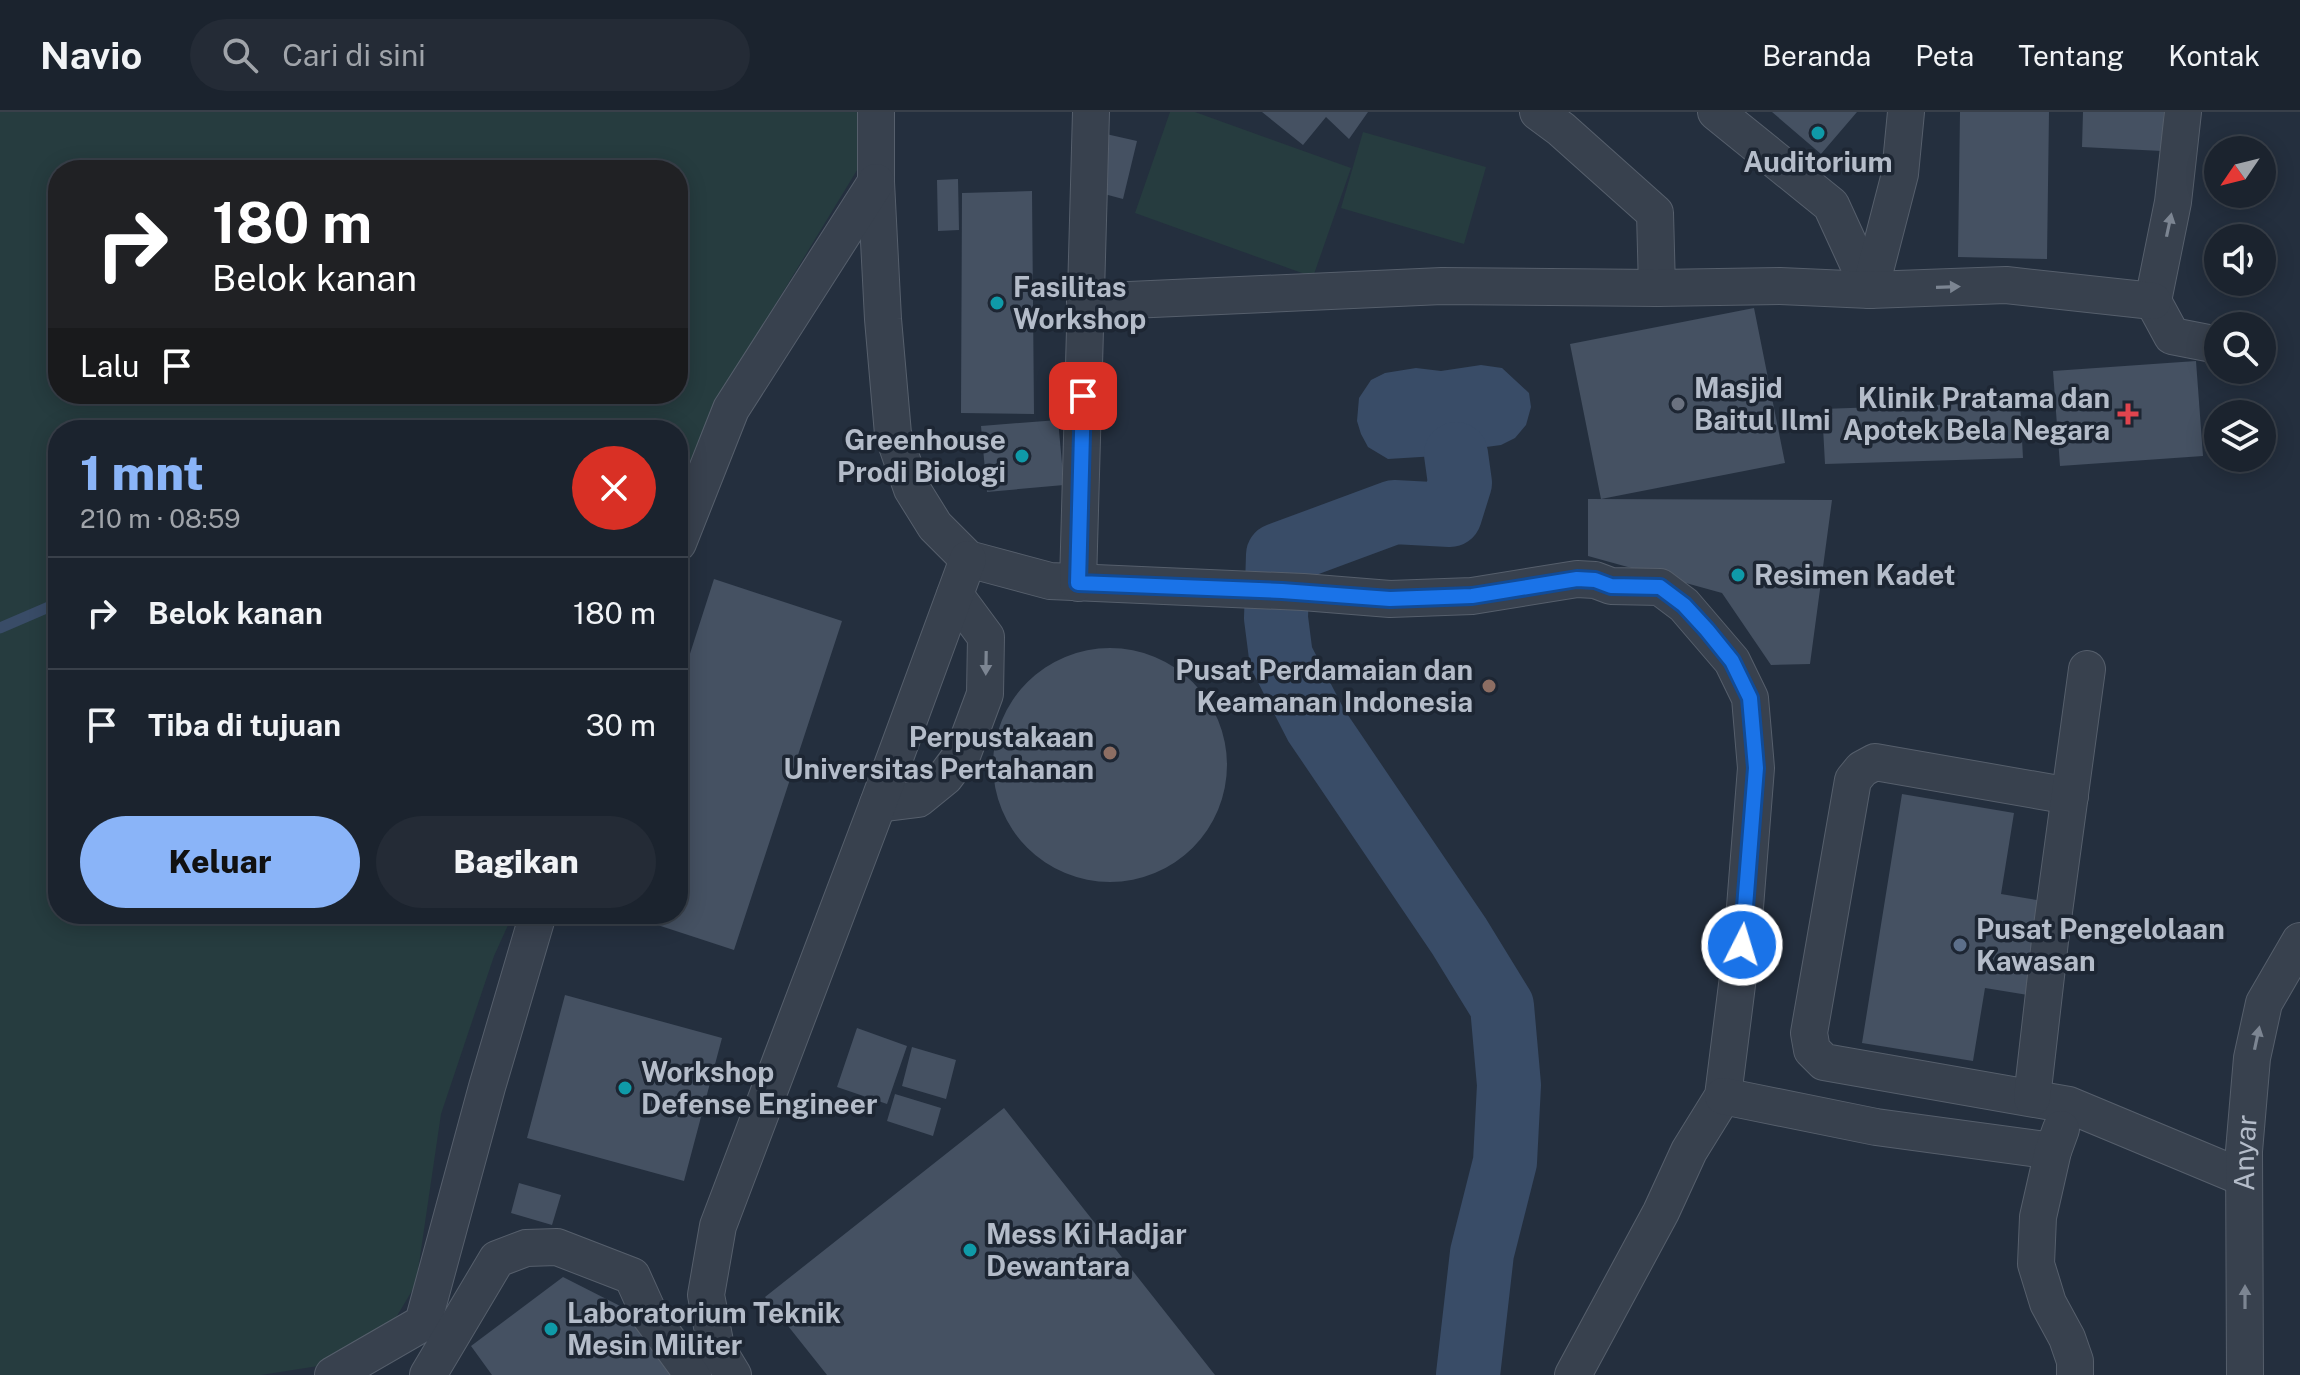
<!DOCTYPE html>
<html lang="id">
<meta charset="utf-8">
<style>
:root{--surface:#1b232e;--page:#242b36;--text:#f1f3f6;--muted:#a0a4aa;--line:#39404a;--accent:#8ab4f8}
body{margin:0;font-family:"Public Sans",sans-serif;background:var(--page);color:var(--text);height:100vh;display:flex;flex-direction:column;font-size:30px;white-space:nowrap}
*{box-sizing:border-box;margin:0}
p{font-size:26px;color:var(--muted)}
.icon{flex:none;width:44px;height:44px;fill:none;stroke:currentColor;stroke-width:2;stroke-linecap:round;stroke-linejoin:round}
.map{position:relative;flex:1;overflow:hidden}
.panel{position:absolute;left:48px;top:308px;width:640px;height:504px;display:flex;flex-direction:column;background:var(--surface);border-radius:32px;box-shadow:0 4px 20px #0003,0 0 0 2px var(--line)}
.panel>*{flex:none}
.guide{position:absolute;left:48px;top:48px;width:640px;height:244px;border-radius:32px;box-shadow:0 4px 20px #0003,0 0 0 2px var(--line);background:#202124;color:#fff;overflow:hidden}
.needle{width:52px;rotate:235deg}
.buttons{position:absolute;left:2204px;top:24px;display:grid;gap:16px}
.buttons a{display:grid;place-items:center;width:72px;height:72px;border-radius:50%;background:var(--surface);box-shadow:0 4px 20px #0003,0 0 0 2px var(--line);font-size:40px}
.pin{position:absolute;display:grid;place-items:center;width:68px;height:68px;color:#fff;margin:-34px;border-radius:16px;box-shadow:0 4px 12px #0006}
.me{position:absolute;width:88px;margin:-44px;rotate:5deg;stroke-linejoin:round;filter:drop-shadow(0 0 6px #0008)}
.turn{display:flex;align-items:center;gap:28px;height:168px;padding:0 32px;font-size:36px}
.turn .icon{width:104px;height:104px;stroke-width:2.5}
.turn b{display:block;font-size:56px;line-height:68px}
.then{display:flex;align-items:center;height:76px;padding:0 32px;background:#0003;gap:16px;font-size:30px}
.round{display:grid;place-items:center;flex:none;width:84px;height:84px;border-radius:42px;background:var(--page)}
.head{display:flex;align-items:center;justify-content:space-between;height:136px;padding:0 32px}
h1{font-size:48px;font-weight:800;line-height:60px;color:var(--accent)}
.cta{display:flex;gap:16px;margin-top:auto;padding:16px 32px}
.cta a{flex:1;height:92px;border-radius:48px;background:var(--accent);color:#111;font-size:32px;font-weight:800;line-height:92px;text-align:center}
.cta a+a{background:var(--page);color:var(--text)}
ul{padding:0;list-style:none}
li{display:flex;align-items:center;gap:24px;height:112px;padding:0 32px;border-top:2px solid var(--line)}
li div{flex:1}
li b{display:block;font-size:30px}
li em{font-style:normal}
header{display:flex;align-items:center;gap:48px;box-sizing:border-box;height:112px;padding:0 40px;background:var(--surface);border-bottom:2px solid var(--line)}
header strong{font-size:38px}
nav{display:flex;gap:44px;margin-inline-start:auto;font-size:28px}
.search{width:560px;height:72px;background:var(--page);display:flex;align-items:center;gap:20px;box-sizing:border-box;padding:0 28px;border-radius:44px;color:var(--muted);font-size:30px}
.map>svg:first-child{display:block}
.green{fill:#263c3f;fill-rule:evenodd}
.water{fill:#394c67}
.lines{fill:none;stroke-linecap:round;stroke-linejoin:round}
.stream{stroke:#394c67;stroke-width:11}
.river{stroke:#394c67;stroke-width:64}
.building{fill:#455162}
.minor-casing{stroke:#565f6c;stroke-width:38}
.minor{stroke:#38414e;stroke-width:36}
.oneway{fill:#7c8592}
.route-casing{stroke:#114b97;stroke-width:20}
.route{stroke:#1a73e8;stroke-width:14}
.culture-dot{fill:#0f9aa8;stroke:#1d2633;stroke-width:3}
.worship-dot{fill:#6b7280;stroke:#1d2633;stroke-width:3}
.health-dot{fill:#e0444e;stroke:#1d2633;stroke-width:3}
.education-dot{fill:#8d6e63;stroke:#1d2633;stroke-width:3}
.service-dot{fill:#5c6f8a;stroke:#1d2633;stroke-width:3}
.labels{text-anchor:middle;stroke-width:7;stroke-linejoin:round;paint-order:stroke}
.poi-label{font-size:28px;font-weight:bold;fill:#b4bcc9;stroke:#1d2633;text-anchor:start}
.street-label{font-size:28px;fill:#b4bcc9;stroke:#1d2633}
</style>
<header>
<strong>Navio</strong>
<div class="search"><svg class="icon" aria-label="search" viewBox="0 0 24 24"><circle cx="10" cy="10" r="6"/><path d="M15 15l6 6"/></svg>Cari di sini</div>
<nav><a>Beranda</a><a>Peta</a><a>Tentang</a><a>Kontak</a></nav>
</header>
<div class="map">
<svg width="2300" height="1263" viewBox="0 0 2300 1263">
<rect width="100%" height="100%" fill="#242f3e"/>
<path class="green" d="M0 0H865V45L772 198 710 328 678 403V318H58V802H513L494 844 441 1002 416 1172 391 1214 331 1252 261 1263H0ZM58 58H678V282H58Z
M1170 0H1195L1351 56 1313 165 1135 101Z
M1363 20 1486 55 1464 132 1341 96Z"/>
<path class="water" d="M1481 253 1502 256 1529 281 1531 295 1526 313 1515 326 1501 333 1479 336 1469 342 1388 347 1368 335 1361 322 1357 309 1359 286 1371 268 1385 261 1416 256 1441 259Z"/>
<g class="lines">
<path class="stream" d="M0 516 58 491"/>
<path class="river" d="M1456 342 1460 371 1450 403 1394 400 1278 443 1276 506 1281 545 1316 613 1459 824 1502 894 1509 973 1505 1050 1482 1141 1468 1263"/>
</g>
<path class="building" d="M1262 0H1368L1349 27 1326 5 1303 33Z
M1772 0H1857L1821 42Z
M1960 0H2049L2047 147 1958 145Z
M2083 0H2164L2162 39 2082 35Z
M1106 22 1137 29 1123 87 1093 79Z
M958 67 959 118 938 119 937 68Z
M1032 79 1034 302 961 301 962 81Z
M1754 196 1785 351 1601 387 1570 232Z
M2196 249 2203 344 2060 354 2053 259Z
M2020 290 2023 346 1825 352 1822 297Z
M1058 308 1064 373 987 380 981 314Z
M1588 387 1832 388 1810 552 1771 553 1722 481 1588 444Z
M714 467 842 509 734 838 627 803 678 802V579Z
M993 653a117 117 0 1 1 234 0a117 117 0 1 1-234 0Z
M1902 682 2014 701 2001 782 2049 790 2034 884 1985 876 1973 949 1862 931Z
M565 883 722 926 684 1069 527 1026Z
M857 916 907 934 887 992 837 975Z
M912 935 956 948 946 987 902 974Z
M895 982 941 996 933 1024 887 1009Z
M1004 996 1215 1263H827L765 1185Z
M519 1071 561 1083 552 1113 511 1101Z
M563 1165 628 1198 676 1263H492L471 1234Z"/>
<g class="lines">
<g class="minor-casing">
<g id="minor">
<path d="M876 0V70L883 207 893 322 912 377 935 414 968 447 1050 469 1303 480 1390 487 1472 484 1577 467 1595 468 1611 474 1660 475 1684 493 1732 549 1750 586 1756 656 1742 833 1723 984 1689 1039 1661 1100 1573 1263"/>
<path d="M1538 0 1561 17 1655 101 1657 176"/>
<path d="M1716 0 1831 93 1870 178"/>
<path d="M2183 0 2173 90 2153 189 2172 224 2218 233"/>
<path d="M1870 178 1900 62 1906 0"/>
<path d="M1085 190 1442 174 1657 176 1780 174 1870 178 2006 173 2153 189"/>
<path d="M678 431 731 297 876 70"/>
<path d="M1078 471 1091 0"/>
<path d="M2070 684 1875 650 1862 657 1853 668 1809 921 1812 938 1824 950 2069 993 2244 1066"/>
<path d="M878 692 918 687 945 665 963 641 985 582 986 525 955 483"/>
<path d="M1723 984 1876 1015 2053 1039"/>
<path d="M2032 986 2050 829 2087 557"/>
<path d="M2061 1017 2053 1039 2038 1105 2036 1152 2048 1191 2067 1226 2075 1249V1263"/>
<path d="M333 1263 423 1211 487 975 538 802"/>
<path d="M428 1263 497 1147 526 1136 557 1135 632 1164 650 1204 693 1263"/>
<path d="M733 1263 716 1235 706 1183 718 1114 878 692 968 447"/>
<path id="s1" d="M2245 1263 2244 1039 2252 946 2264 891 2300 829"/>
</g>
</g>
<use href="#minor" class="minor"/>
</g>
<defs><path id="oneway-solid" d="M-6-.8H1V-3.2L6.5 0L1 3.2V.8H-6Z" transform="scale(2)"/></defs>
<g class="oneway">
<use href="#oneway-solid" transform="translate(2169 113) rotate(-78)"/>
<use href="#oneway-solid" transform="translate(1948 175) rotate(-2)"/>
<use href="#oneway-solid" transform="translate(986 551) rotate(91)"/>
<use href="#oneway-solid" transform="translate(2257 926) rotate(-78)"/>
<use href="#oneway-solid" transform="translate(2245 1185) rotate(-90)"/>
</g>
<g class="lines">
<g class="route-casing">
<path id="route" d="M1083 284 1078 471 1282 479 1390 487 1472 484 1577 467 1595 468 1611 474 1660 475 1684 493 1707 518 1732 549 1750 586 1756 656 1742 833"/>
</g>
<use href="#route" class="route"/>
</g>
<g class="culture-dot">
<circle cx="1818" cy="21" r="8"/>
<circle cx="997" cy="191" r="8"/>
<circle cx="1022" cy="344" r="8"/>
<circle cx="1738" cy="463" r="8"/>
<circle cx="625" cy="976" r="8"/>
<circle cx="970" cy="1138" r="8"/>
<circle cx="551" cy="1217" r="8"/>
</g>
<circle class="worship-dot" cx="1678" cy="292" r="8"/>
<path class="health-dot" d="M2124 290h8v8h8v8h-8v8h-8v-8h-8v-8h8z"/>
<g class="education-dot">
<circle cx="1489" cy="574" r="8"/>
<circle cx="1110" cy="641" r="8"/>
</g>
<circle class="service-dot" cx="1960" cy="833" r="8"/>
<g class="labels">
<g class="poi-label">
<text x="1818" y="60" text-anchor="middle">Auditorium</text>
<text x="1013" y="185">Fasilitas<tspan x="1013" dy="32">Workshop</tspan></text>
<text x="1694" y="286">Masjid<tspan x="1694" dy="32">Baitul Ilmi</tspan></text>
<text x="2110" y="296" text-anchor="end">Klinik Pratama dan<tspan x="2110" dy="32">Apotek Bela Negara</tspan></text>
<text x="1006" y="338" text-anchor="end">Greenhouse<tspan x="1006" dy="32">Prodi Biologi</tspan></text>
<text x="1754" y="473">Resimen Kadet</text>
<text x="1473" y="568" text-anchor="end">Pusat Perdamaian dan<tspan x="1473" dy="32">Keamanan Indonesia</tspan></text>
<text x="1094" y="635" text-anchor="end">Perpustakaan<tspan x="1094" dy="32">Universitas Pertahanan</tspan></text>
<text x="1976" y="827">Pusat Pengelolaan<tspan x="1976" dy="32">Kawasan</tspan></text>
<text x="641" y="970">Workshop<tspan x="641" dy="32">Defense Engineer</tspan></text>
<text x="986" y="1132">Mess Ki Hadjar<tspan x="986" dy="32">Dewantara</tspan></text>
<text x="567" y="1211">Laboratorium Teknik<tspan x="567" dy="32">Mesin Militer</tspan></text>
</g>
<g class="street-label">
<text dy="10" stroke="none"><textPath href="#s1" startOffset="222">Anyar</textPath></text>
</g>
</g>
</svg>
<div class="buttons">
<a><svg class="needle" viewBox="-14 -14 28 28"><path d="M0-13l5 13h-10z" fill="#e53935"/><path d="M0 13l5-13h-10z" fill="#a0a4aa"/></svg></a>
<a><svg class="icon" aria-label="sound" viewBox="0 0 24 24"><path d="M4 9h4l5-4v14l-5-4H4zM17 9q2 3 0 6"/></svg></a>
<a><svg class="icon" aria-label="search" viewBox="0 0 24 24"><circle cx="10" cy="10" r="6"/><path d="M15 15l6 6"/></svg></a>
<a><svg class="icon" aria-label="layers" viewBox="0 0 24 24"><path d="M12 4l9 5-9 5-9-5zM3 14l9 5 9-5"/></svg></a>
</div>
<div class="pin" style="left:1083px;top:284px;background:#d93025"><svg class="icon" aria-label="arrive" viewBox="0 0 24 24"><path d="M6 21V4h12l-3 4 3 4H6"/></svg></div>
<svg class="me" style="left:1742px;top:833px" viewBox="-20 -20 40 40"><circle r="17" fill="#1a73e8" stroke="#fff" stroke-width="3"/><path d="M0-11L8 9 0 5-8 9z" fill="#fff"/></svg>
<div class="guide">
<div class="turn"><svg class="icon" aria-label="right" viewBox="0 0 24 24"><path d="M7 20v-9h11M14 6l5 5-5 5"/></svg><div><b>180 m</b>Belok kanan</div></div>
<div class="then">Lalu<svg class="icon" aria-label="arrive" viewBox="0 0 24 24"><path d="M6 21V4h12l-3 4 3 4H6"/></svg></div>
</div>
<section class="panel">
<div class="head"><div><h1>1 mnt</h1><p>210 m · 08:59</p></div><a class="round" style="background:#d93025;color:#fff"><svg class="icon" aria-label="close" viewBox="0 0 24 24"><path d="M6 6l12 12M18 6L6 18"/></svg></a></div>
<ul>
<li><svg class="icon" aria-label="right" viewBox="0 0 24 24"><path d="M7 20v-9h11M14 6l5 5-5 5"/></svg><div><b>Belok kanan</b></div><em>180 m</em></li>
<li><svg class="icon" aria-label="arrive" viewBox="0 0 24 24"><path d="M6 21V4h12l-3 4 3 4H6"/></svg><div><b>Tiba di tujuan</b></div><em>30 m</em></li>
</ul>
<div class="cta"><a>Keluar</a><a>Bagikan</a></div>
</section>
</div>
